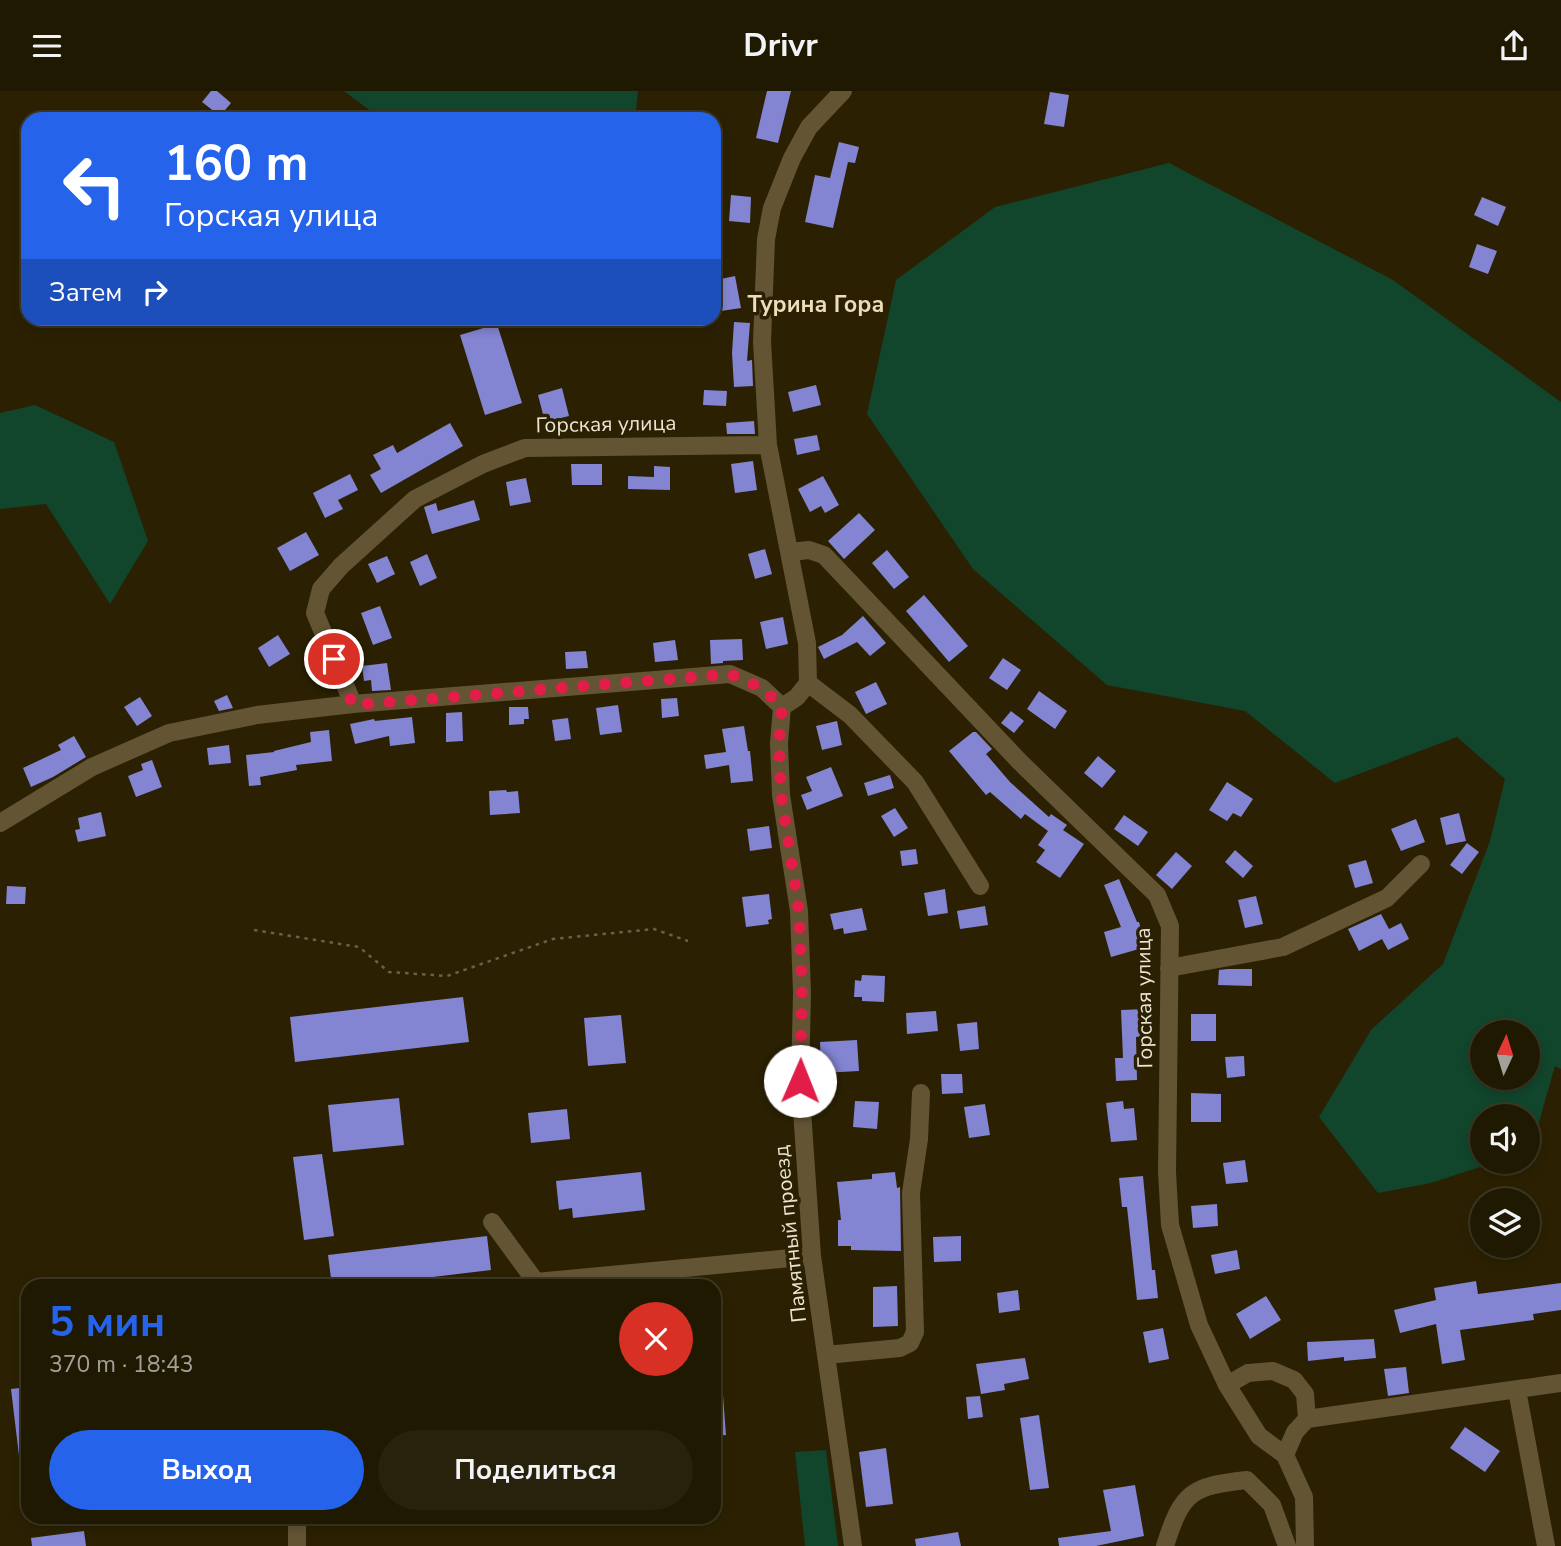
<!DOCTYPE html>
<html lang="ru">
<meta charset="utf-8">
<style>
:root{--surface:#201902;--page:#28220c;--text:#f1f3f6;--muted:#a2a099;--line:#3d3824;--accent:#2563eb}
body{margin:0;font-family:"Nunito Sans",sans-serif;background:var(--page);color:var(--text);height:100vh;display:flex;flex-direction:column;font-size:26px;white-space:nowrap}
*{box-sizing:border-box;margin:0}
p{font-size:23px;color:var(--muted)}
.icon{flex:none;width:38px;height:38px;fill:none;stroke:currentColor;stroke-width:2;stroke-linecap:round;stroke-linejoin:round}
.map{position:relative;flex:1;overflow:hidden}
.side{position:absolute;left:21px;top:1188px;width:700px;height:245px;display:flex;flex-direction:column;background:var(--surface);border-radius:21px;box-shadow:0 4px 10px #0003,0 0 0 2px var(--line)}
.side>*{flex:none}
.banner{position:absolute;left:21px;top:21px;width:700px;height:214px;border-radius:21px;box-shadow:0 4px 10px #0003,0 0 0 2px var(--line);background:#2563eb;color:#fff;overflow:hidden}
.needle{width:46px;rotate:4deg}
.buttons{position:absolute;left:1470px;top:929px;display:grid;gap:14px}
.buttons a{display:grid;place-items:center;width:70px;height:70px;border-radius:50%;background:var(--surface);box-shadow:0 4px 10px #0003,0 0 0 2px var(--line);font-size:35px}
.pin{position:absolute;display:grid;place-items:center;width:60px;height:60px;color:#fff;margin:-30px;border:4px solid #fff;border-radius:50%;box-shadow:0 2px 7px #0007}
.me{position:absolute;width:77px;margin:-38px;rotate:1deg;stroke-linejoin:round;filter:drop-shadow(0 0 5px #0008)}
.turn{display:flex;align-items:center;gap:24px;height:147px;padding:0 28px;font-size:32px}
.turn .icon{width:91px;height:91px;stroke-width:2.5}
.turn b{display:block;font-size:49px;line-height:60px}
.then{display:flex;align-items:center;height:66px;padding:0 28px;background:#0003;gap:14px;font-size:26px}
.round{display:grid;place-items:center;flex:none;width:74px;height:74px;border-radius:37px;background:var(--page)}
.headline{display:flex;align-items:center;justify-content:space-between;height:119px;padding:0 28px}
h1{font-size:42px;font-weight:700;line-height:52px;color:var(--accent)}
.cta{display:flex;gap:14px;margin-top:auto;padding:14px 28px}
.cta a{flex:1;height:80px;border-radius:42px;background:var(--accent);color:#fff;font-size:28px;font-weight:700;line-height:80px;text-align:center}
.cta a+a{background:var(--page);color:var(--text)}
header{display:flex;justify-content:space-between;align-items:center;height:91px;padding:0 28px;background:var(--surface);font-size:32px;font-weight:700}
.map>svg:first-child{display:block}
.green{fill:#11452c;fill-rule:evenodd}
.building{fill:#8384d2}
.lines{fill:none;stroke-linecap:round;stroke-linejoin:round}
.path{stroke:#696046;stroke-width:2.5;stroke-dasharray:3.5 5;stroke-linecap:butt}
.minor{stroke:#635434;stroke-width:18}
.route{stroke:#e11d48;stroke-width:12;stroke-dasharray:0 21.6}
.labels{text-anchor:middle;stroke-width:7;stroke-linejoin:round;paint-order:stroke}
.street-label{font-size:21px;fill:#ece5d3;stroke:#2b2102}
.neighbourhood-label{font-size:23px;font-weight:bold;fill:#ebdeba;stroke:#2b2102}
</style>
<header><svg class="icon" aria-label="menu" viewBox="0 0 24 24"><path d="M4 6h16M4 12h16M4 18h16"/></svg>Drivr<svg class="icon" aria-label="share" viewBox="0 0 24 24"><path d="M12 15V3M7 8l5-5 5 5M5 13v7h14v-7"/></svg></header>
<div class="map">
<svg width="1561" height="1455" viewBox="0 0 1561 1455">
<rect width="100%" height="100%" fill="#2b2102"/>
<path class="green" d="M344 0H638L635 28H376L372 21Z
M1169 72 1393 189 1561 311V978L1555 975 1531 1059 1528 1060V1026H1482V1071H1495L1431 1092 1378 1102 1319 1026 1371 939 1443 873 1490 750 1505 688 1457 646 1335 692 1245 620 1107 594 973 478 867 323 896 189 995 116ZM1482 942H1528V987H1482Z
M35 314 114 351 148 450 110 513 46 413 0 418V322Z
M826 1359 838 1455H805L795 1361Z"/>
<path class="building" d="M211 0H217L231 12 220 25 202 11Z
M767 0H791L778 52 756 47Z
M1050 1 1069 4 1064 36 1044 33Z
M839 51 859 56 855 72 848 71 833 137 805 131 815 84 830 87Z
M731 104 751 106 750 132 729 130Z
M1482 106 1506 116 1498 135 1474 124Z
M1477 153 1497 160 1488 183 1469 176Z
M735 185 741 217 721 220 716 189Z
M734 231 750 232 747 270 752 269 753 295 734 296 732 262Z
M497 233 522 312 485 324 460 244Z
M816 294 821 314 793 321 788 301Z
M562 297 569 325 545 331 538 304Z
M704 299 727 300 726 315 703 314Z
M754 330 755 343H727L726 332Z
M450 332 463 355 381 402 370 384 381 378 373 364 393 354 397 362Z
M817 344 820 359 797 364 794 348Z
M753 370 757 399 735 402 731 373Z
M571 373H602V394H572Z
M654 375 670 376V399L628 398V385L654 386Z
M350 383 358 399 338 409 343 418 325 427 313 402Z
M823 385 839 414 825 422 821 415 810 421 798 398Z
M526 387 531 411 510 415 506 391Z
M474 409 480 429 432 443 424 416 436 412 438 420Z
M859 422 875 439 844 468 828 450Z
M306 441 319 464 290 480 277 457Z
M765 458 772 483 755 488 748 463Z
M887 459 909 486 894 498 872 472Z
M427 463 437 487 420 495 410 471Z
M387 465 395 483 377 492 368 473Z
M924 504 968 555 949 571 906 520Z
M380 515 392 547 373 554 361 522Z
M863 525 886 552 870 565 857 551 824 568 818 556 842 544Z
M783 526 788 553 766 558 760 531Z
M278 544 290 563 269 576 258 557Z
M742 548 743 569 723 570V572L711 573 710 549Z
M675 549 678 569 655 571 653 552Z
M586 560 588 577 566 578 565 561Z
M1003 567 1021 579 1007 599 989 587Z
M387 572 391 599 372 600 371 589 364 590 362 575Z
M876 591 887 613 866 623 855 601Z
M1039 600 1067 620 1055 638 1027 618Z
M227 604 233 617 219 620 214 610Z
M140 606 152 625 137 635 124 616Z
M677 607 679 625 662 627 661 608Z
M618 614 622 641 600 644 596 617Z
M509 616H528L529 628H524V633L509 634Z
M1011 620 1024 630 1014 642 1001 632Z
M462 621 463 650 446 651V622Z
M412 626 415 652 390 655 389 645 355 653 350 633 374 628 375 630Z
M568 627 571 648 555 650 552 629Z
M837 630 842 654 822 659 816 635Z
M744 635 748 660H750L753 690 731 692 729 674 706 678 704 664 726 661 722 638Z
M329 639 332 670 296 674 297 679 260 686 261 694 249 695 246 664 274 661V660L311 651 310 641Z
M973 641H976L992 658 986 663 1010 691 1049 726 1051 723 1067 734 1063 739 1084 753 1060 787 1036 771 1045 759 1038 754 1048 740 1025 723 1021 728 990 701 986 704 949 660Z
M74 645 86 666 53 686 31 696 23 677 61 659 58 654Z
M229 654 231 672 209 674 207 657Z
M1098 665 1116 680 1102 697 1084 682Z
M152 669 162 696 136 706 128 685 143 679 141 673Z
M831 676 843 705 807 719 801 704 812 700 806 686Z
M890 684 894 697 868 705 864 692Z
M1227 691 1253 708 1241 726 1233 722 1227 730 1209 719Z
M506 699 507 701 518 700 520 722 490 724 489 700Z
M895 717 908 737 894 746 881 725Z
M101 721 106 745 78 751 75 739 80 738 78 727Z
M1459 722 1466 750 1446 754 1440 727Z
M1124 724 1148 741 1138 755 1114 738Z
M1416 728 1425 751 1401 760 1391 738Z
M769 735 772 757 750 760 747 738Z
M1467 752 1479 761 1462 783 1450 774Z
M916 758 918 773 902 775 900 760Z
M1235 759 1253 775 1243 787 1225 771Z
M1176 761 1192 775 1172 798 1156 784Z
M1366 769 1373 792 1355 797 1348 774Z
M1119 788 1137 831H1139L1146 856 1111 866 1104 841 1121 836 1104 794Z
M7 795 26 796 25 813H6Z
M945 798 948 822 928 825 924 802Z
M769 803 772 828 768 829 769 833 746 836 742 806Z
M1256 805 1263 833 1245 837 1238 809Z
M985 815 988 834 960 838 957 820Z
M862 817 867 839 844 843 843 837 834 839 830 823Z
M1381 823 1389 838 1401 832 1409 848 1388 859 1382 848 1359 860 1348 838Z
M1228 878H1252V895L1218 894 1219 879Z
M862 884 885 885 884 911 862 910V906H854L855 889 861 890Z
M463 906 469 951 295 971 290 926Z
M1147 918 1148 945 1136 946 1137 989 1116 990 1115 967H1123L1121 919Z
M936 920 938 940 907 943 906 922Z
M1191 923H1216V950H1191Z
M621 924 626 972 588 975 584 927Z
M977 931 979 958 960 960 957 933Z
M857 949 859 980 821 982 820 951Z
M1244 965 1245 985 1227 987 1225 966Z
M941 983H962L963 1002 942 1003Z
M1191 1002 1221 1003V1031H1191Z
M399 1007 404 1054 333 1061 328 1014Z
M855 1010 879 1011 877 1038 853 1036Z
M1123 1010 1124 1018 1134 1017 1137 1049 1111 1051 1106 1012Z
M985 1013 990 1044 969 1047 964 1016Z
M567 1018 570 1048 531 1052 528 1022Z
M322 1063 334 1145 304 1149 293 1066Z
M1245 1069 1248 1091 1226 1093 1223 1072Z
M641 1081 645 1119 573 1127 572 1117 559 1119 556 1090Z
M895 1081 897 1097 900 1096 901 1160 851 1159V1155H838V1129H841L837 1091 872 1088V1083Z
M1143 1085 1152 1179H1155L1158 1207 1137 1209 1127 1116H1122L1119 1087Z
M1217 1113 1218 1135 1193 1137 1191 1115Z
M487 1145 491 1179 358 1195H332L328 1164Z
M961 1145V1170L934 1171 933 1146Z
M1237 1159 1240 1178 1215 1183 1211 1164Z
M1476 1190 1478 1203 1561 1192V1219L1533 1223 1534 1229 1460 1239 1465 1269 1442 1273 1436 1233 1400 1242 1394 1219 1436 1209 1434 1197Z
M897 1195 898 1235 873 1236V1196Z
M1018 1199 1020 1219 999 1222 997 1202Z
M1266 1205 1281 1229 1250 1248 1236 1223Z
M1163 1237 1169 1268 1149 1272 1143 1241Z
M1374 1248 1376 1267 1344 1270V1266L1308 1270 1307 1251Z
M1025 1267 1029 1288 1004 1293 1005 1299 981 1303 976 1273Z
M1406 1276 1409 1302 1388 1305 1384 1278Z
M28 1296V1373H20L11 1298Z
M723 1304 726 1344 714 1345V1305Z
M980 1305 983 1326 968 1328 966 1306Z
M1039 1324 1049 1397 1030 1399 1020 1327Z
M1465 1336 1500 1360 1485 1381 1450 1357Z
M886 1357 893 1413 866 1416 859 1361Z
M1135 1394 1144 1445 1096 1455H1059L1058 1447 1111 1440 1103 1399Z
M84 1440 86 1455H32L31 1447Z
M958 1441 961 1455H916L915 1448Z"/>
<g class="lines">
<path class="path" d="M254 839 359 856 389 881 447 885 553 848 654 838 688 850"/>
<path class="minor" d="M790 461 809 459 824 464 1019 670 1157 804 1170 835 1167 1081 1170 1134 1199 1234 1227 1294 1259 1345 1285 1364 1304 1406 1305 1455
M808 592 850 624 915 691 980 795
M353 613 315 522 321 498 341 475 415 408 483 373 525 357 768 354
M782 616 779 652 781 704 799 820 802 902 800 990 812 1165 853 1455
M782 616 797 606 808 592 807 552 768 354 762 251 766 148 772 117 792 67 809 36 843 0
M0 732 92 676 169 642 257 624 353 613 730 583 762 597 782 616
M1169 877 1283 856 1387 807 1421 773
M492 1131 536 1191 812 1165
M826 1264 900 1257 910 1252 915 1241 911 1102 919 1048 921 1002
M1227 1294 1248 1282 1273 1280 1294 1289 1305 1303 1307 1328
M1517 1299 1546 1455
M1285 1364 1295 1341 1307 1328 1561 1292
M297 1434V1455
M1165 1455C1182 1401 1191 1395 1247 1389L1272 1414 1287 1455"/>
</g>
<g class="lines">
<path class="route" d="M334 568 353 614 730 583 762 597 782 616 779 652 781 704 799 820 802 902 800 990"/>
</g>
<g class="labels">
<g class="street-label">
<text transform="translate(606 333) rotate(-1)" y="7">Горская улица</text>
<text transform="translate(1144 907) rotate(-91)" y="7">Горская улица</text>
<text transform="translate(790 1143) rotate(-96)" y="7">Памятный проезд</text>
</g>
<g class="neighbourhood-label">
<text x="816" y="221">Турина Гора</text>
</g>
</g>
</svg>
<div class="buttons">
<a><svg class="needle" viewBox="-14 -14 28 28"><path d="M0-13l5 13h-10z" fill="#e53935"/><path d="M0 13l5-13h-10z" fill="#a2a099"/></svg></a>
<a><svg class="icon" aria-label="sound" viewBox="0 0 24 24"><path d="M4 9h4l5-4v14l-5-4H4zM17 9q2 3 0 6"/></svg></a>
<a><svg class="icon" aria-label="layers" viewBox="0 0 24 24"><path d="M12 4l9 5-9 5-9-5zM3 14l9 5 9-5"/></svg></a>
</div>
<div class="pin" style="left:334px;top:568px;background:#d93025"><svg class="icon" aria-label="arrive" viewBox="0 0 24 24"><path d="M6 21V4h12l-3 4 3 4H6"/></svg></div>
<svg class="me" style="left:800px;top:990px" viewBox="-20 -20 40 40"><circle r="19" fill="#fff"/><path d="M0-13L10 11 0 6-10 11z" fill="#e11d48"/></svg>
<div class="banner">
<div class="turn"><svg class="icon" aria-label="left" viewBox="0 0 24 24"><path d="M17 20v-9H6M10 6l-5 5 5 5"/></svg><div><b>160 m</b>Горская улица</div></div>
<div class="then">Затем<svg class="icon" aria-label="right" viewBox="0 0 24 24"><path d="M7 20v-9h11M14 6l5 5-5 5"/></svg></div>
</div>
<section class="side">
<div class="headline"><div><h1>5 мин</h1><p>370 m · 18:43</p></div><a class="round" style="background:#d93025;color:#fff"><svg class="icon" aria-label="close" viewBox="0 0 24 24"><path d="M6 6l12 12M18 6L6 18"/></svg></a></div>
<div class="cta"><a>Выход</a><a>Поделиться</a></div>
</section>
</div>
